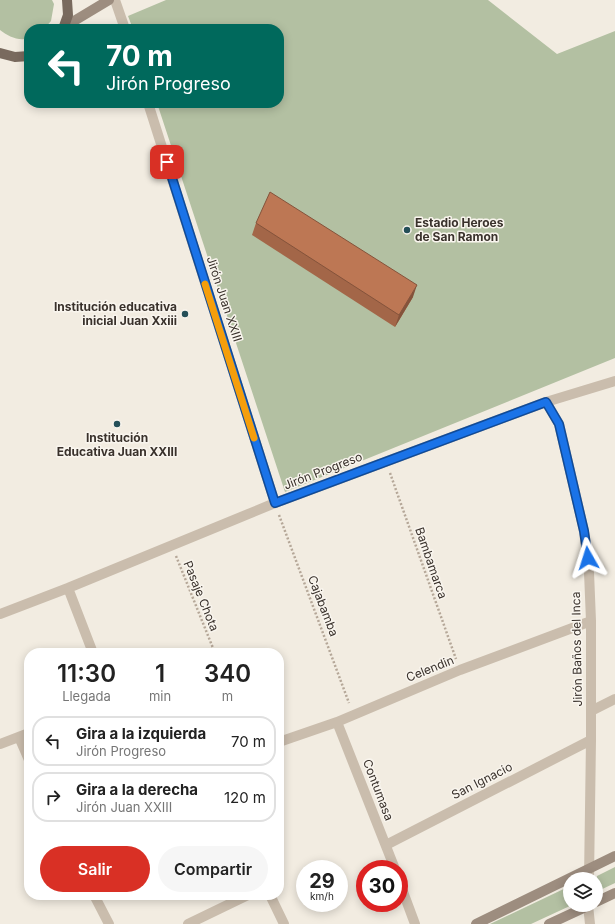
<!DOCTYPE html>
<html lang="es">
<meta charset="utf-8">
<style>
:root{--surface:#fff;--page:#f6f6f6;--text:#222;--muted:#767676;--line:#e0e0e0;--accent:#d93025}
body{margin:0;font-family:Inter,sans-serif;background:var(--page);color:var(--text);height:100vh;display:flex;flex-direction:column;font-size:15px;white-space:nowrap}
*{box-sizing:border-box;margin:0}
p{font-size:13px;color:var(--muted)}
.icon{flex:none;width:22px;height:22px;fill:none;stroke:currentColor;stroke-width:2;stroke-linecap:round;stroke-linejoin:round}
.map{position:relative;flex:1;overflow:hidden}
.panel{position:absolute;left:24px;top:648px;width:260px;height:252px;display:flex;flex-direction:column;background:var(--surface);border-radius:16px;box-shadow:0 2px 10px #0003}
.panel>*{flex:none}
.hud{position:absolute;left:24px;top:24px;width:260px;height:84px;border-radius:16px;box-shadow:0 2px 10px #0003;background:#00695c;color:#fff;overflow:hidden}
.tools{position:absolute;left:563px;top:872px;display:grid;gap:8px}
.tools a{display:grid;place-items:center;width:40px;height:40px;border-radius:50%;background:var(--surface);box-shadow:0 2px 10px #0003;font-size:20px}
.speed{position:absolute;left:296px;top:860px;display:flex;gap:8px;font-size:20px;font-weight:700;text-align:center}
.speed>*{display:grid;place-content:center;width:52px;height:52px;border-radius:50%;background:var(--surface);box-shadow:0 2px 10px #0003;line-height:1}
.speed small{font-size:10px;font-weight:400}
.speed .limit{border:6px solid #d22;background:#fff;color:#111}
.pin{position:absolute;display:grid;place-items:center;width:34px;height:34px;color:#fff;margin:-17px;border-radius:8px;box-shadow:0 2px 6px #0006}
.me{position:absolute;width:44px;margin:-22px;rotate:354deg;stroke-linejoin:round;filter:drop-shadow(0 0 3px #0008)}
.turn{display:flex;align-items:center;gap:14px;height:84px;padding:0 16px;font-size:18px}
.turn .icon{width:52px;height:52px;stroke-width:2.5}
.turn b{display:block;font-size:28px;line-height:34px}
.eta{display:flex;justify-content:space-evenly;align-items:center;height:68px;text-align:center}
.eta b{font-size:24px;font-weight:600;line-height:28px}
.cta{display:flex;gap:8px;margin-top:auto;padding:8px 16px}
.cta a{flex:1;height:46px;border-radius:24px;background:var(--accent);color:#fff;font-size:16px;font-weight:600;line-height:46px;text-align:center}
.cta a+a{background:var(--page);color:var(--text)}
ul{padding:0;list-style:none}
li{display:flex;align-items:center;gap:12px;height:50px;margin:0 8px 6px;padding:0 8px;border:2px solid var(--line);border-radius:16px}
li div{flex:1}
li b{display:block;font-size:15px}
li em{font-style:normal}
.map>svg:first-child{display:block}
.green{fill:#b3c0a2}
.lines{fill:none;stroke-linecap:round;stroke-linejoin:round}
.path{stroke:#b5a798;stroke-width:2.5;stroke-dasharray:2 2;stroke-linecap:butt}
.street{stroke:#cabdad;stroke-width:10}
.secondary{stroke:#9d8d7f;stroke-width:10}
.primary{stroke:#796a5e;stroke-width:10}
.wall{fill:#a36648}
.shaded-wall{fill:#84533b}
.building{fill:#bd7754;stroke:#84533b}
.route-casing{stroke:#114b97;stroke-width:10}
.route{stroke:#1a73e8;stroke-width:7}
.slow{stroke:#f59e0b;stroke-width:7}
.poi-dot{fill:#244f58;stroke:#f9f5ee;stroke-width:1.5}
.labels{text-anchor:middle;stroke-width:3;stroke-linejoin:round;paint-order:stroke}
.poi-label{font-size:12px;font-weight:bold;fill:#39312b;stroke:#f9f5ee;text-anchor:start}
.street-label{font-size:12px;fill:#39312b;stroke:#f9f5ee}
</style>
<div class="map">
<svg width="615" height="924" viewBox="0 0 615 924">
<rect width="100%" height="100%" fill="#f2ece1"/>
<path class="green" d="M0 0H52L54 4 51 21 44 29H29V38C19 42 8 36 0 30Z
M166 0H488L557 54 615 31V358L285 492 157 103H279V29H133L128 16Z
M615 867V883L596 892 597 876Z
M570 886V905H572L531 924H490Z"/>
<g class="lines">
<path class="path" d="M390 473 456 659
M279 515 349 703
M176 556 215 653"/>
<path class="street" d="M115 0 125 29
M148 103 275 503
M546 402 559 424 584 531 589 572 591 621V740L589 879
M68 588 93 653
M0 614 68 588 275 503 546 402 615 381
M591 711 615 699
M337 722 395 869
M19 737 29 760
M279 742 337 722 460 670 591 621
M0 744 29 733
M386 845 591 740
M399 881 415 924
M94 895 109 924
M270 895 284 924
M588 905 590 924
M188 924 248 895"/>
<path class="secondary" d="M64 27 109 0
M596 902 615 893
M476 924 615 856
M549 924 590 905"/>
<path class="primary" d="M63 29 68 15 67 0
M0 53 15 57 29 56"/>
</g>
<path class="wall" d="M256 223 413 297 395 327 252 235Z"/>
<path class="shaded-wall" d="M417 285 413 297 395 327 399 315Z"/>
<path class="building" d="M270 192 417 285 399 315 256 223Z"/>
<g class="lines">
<g class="route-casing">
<path id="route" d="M167 162 275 503 546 402 559 424 584 531 588 558"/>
</g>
<use href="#route" class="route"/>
<path class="slow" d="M205 284 254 438"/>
</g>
<g class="poi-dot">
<circle cx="407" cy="230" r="4"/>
<circle cx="185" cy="314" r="4"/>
<circle cx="117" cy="424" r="4"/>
</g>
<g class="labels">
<g class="poi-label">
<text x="415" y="227">Estadio Heroes<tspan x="415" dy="14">de San Ramon</tspan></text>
<text x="177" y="311" text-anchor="end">Institución educativa<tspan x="177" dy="14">inicial Juan Xxiii</tspan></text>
<text x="117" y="442" text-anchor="middle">Institución<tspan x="117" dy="14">Educativa Juan XXIII</tspan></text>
</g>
<g class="street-label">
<text transform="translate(224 299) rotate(72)" y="4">Jirón Juan XXIII</text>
<text transform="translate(323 471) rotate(-21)" y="4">Jirón Progreso</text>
<text transform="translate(431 563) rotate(71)" y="4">Bambamarca</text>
<text transform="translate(201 596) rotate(68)" y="4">Pasaje Chota</text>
<text transform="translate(323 606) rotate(69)" y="4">Cajabamba</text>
<text transform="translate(577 649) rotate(-91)" y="4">Jirón Baños del Inca</text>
<text transform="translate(430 669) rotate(-22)" y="4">Celendin</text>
<text transform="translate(482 781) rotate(-27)" y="4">San Ignacio</text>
<text transform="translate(378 790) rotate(69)" y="4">Contumasa</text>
</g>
</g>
</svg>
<div class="tools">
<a><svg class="icon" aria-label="layers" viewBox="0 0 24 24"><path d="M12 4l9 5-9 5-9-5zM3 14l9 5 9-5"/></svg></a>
</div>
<div class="speed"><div>29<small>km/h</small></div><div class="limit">30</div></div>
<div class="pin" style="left:167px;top:162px;background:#d93025"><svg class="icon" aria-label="arrive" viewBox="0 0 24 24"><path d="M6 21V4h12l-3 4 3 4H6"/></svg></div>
<svg class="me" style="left:588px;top:558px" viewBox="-20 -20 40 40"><path d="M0-17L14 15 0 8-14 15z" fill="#1a73e8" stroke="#fff" stroke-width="4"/></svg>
<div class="hud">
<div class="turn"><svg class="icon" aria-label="left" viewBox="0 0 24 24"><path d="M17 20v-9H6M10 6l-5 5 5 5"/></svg><div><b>70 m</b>Jirón Progreso</div></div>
</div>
<section class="panel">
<div class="eta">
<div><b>11:30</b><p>Llegada</p></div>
<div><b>1</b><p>min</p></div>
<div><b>340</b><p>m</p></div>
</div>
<ul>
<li><svg class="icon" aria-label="left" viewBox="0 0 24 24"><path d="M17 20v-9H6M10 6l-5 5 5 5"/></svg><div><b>Gira a la izquierda</b><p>Jirón Progreso</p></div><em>70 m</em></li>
<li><svg class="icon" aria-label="right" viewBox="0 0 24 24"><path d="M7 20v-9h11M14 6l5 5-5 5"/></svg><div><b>Gira a la derecha</b><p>Jirón Juan XXIII</p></div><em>120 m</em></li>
</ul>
<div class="cta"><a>Salir</a><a>Compartir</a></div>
</section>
</div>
